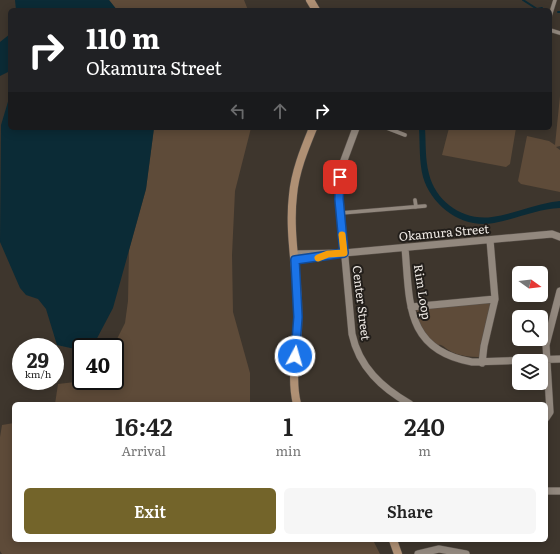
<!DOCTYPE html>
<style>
:root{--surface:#fff;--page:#f6f6f6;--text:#222;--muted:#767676;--accent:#73642a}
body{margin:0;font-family:Literata,serif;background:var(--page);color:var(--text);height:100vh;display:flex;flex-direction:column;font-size:15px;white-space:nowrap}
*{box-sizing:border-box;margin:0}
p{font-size:13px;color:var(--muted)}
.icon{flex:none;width:22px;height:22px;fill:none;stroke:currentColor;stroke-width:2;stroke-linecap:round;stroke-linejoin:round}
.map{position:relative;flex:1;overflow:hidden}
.drawer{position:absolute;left:12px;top:402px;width:536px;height:140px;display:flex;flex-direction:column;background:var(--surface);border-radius:6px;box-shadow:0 2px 10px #0003}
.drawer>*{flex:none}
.banner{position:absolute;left:8px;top:8px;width:544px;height:122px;border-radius:6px;box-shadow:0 2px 10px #0003;background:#202124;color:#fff;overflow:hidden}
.needle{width:26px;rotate:105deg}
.tools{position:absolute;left:512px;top:266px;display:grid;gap:8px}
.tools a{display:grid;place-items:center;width:36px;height:36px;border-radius:6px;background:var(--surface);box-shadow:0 2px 10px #0003;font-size:20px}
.speed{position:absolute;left:12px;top:338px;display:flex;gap:8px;font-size:20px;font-weight:700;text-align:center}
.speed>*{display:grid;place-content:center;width:52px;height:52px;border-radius:50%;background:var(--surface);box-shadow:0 2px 10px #0003;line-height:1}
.speed small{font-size:10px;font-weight:400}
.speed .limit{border:2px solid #111;border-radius:6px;background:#fff;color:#111}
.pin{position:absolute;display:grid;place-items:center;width:34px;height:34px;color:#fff;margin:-17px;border-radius:8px;box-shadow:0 2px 6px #0006}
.me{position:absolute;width:44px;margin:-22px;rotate:6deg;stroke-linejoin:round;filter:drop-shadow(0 0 3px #0008)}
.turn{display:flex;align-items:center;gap:14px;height:84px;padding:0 12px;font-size:18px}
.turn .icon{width:52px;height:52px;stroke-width:2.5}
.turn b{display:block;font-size:28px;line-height:34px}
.lanes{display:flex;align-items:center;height:38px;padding:0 12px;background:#0003;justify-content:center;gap:20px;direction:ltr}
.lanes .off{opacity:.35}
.eta{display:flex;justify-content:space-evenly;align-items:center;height:68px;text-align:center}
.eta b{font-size:24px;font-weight:600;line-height:28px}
.cta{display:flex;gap:8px;margin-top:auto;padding:8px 12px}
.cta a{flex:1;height:46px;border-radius:6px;background:var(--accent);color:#fff;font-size:16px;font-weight:600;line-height:46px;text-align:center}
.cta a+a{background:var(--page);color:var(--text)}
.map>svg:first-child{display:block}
.green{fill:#5e4b39}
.water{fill:#0b2b36}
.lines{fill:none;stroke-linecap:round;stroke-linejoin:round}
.stream{stroke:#0b2b36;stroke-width:2}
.lane-casing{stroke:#5a524b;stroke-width:4.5}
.street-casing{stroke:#5a524b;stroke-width:8}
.secondary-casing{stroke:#5a524b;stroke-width:9}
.lane{stroke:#92887e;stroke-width:3.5}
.street{stroke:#92887e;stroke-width:7}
.secondary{stroke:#af9074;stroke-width:8}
.route-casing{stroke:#114b97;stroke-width:10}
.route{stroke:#1a73e8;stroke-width:7}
.slow{stroke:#f59e0b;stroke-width:7}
.labels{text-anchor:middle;stroke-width:4;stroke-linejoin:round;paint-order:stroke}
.street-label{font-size:12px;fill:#efeae5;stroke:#221e1a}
</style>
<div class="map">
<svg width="560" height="554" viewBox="0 0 560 554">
<rect width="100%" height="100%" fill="#3e362d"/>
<path class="green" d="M109 0H244L248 10H117Z
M560 96V146L556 147 560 150V192L521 184 518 181 527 136 549 141 555 145Z
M154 128H251L235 191 232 255 233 312 250 373V404H55L58 384 75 382 81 378V381H115V347H113L125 323 128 301 129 250 146 189Z
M449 128H516L510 164 506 167 442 155Z
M495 299 483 357C468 357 454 356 443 346 440 344 438 346 435 343 422 333 418 321 416 306Z
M14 423V540H373L380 554H2L0 551V437L2 425Z"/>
<path class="water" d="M15 0H109L117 10H16Z
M10 34V71L0 76V42Z
M10 95V128H154L146 189 113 308 94 344 75 349 57 345 46 309 38 299 26 295 20 288 0 242 1 125Z
M419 128H425C426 143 425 159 429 174 436 202 463 221 492 217 512 214 531 206 552 202L560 201V208C537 209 516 219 494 223 463 229 432 207 423 177 419 161 420 144 419 128Z"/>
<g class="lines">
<path class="stream" d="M523 0 537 9 542 8
M558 12H560"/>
<g class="lane-casing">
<path id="lane" d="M550 16 555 0
M550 30 560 33
M387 128 405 135
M415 200 416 207
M341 213 425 206"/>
</g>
<g class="street-casing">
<path id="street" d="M356 128 343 163 339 192 352 334C359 367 382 388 410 404
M405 248C410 303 405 350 472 362L560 359
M294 254 344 253 552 234 560 237
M295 260 322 257 328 254
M411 307 495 299
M482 363 484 346 495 299 490 240
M546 418 550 412 546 345 560 291
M546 491H560
M418 554 439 549 466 554"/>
</g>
<g class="secondary-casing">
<path id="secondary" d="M310 0 316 10
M297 404C290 376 298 348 298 319 299 278 288 236 293 195 295 172 304 150 313 128
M393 540 398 554"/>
</g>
<use href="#lane" class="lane"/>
<use href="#street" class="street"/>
<use href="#secondary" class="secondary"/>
</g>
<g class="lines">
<g class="route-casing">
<path id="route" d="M295 356 298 317 295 260 344 253 339 199 340 177"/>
</g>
<use href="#route" class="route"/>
<path class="slow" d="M318 258 328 254 344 253 342 235"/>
</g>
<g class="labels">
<g class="street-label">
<text transform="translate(444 233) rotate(-5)" y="4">Okamura Street</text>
<text transform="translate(422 292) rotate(81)" y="4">Rim Loop</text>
<text transform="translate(361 303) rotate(83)" y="4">Center Street</text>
</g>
</g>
</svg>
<div class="tools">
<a><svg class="needle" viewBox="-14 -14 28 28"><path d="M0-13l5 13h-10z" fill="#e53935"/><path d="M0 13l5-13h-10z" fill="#767676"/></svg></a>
<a><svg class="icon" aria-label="search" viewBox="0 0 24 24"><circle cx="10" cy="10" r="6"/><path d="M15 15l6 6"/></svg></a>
<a><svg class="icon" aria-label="layers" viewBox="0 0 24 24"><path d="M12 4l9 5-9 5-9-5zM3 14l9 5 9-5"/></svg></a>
</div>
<div class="speed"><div>29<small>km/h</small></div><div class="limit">40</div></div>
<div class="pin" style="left:340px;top:177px;background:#d93025"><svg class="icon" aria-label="arrive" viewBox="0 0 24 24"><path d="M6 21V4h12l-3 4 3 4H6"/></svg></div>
<svg class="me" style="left:295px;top:356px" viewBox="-20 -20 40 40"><circle r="17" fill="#1a73e8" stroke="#fff" stroke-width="3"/><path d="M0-11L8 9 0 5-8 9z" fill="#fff"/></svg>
<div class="banner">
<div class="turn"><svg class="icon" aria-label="right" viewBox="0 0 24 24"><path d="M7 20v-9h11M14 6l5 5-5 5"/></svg><div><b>110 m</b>Okamura Street</div></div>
<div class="lanes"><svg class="icon off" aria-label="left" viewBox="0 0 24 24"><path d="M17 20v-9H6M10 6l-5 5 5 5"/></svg><svg class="icon off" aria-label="ahead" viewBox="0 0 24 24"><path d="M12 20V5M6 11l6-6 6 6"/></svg><svg class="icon" aria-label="right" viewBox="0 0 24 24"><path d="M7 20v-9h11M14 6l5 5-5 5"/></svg></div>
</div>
<section class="drawer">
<div class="eta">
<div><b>16:42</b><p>Arrival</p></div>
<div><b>1</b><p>min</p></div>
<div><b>240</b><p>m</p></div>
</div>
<div class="cta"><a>Exit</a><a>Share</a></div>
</section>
</div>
